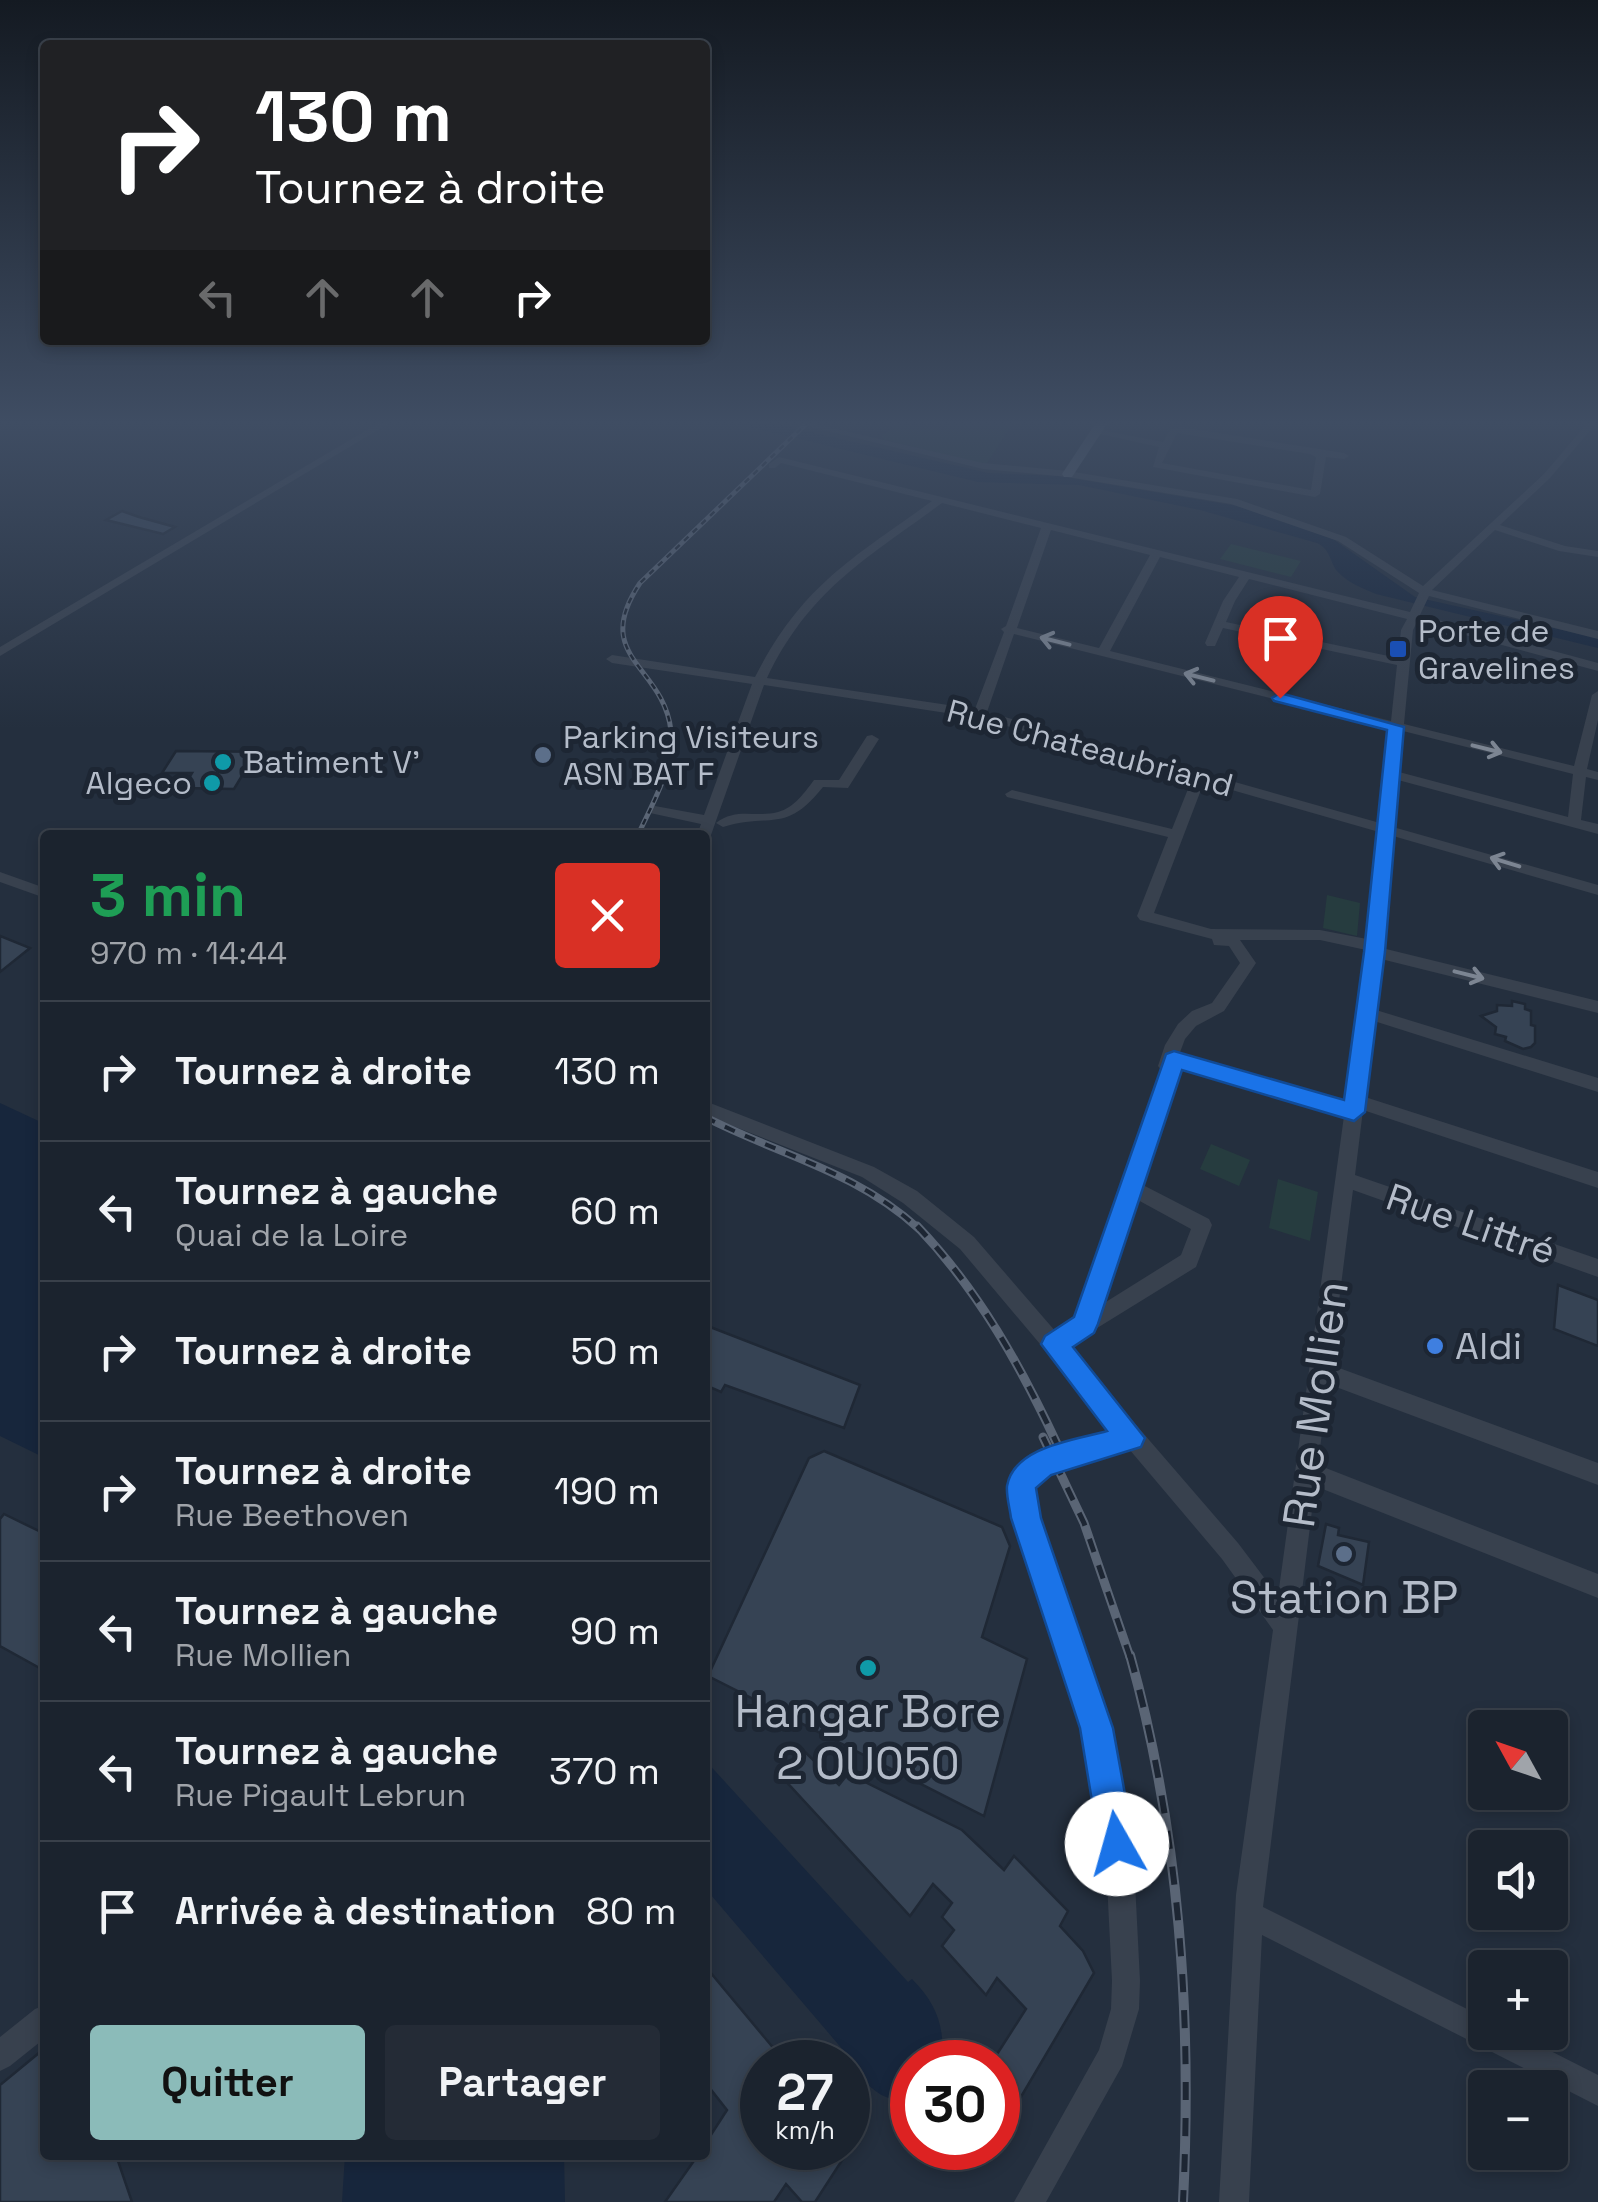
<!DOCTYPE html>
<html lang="fr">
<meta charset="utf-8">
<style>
:root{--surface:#1b232e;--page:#242b36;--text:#f1f3f6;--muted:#a0a4aa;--line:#39404a;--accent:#8bbbb9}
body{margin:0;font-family:"Space Grotesk",sans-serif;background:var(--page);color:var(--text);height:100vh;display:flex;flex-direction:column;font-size:38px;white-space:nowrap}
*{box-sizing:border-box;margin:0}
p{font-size:32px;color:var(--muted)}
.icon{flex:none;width:55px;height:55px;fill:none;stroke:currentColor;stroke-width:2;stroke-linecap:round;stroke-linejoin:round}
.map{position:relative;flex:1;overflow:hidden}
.panel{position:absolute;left:40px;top:830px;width:670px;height:1330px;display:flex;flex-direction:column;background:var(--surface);border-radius:10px;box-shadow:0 5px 15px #0003,0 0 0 2px var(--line)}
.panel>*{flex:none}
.guide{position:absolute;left:40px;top:40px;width:670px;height:305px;border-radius:10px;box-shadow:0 5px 15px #0003,0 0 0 2px var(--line);background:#202124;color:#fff;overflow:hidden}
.needle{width:65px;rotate:310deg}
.fabs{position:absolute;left:1468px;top:1710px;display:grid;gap:20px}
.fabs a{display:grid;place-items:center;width:100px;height:100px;border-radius:10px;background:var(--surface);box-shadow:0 5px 15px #0003,0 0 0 2px var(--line);font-size:50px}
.speed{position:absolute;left:740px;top:2040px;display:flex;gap:20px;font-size:50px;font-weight:700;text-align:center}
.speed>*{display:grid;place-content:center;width:130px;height:130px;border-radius:50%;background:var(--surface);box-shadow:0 5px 15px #0003,0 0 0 2px var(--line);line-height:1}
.speed small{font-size:25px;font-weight:400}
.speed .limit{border:15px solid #d22;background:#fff;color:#111}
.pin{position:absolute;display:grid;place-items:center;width:85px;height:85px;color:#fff;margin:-102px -42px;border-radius:50% 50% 50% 0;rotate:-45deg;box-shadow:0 0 10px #0007}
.pin .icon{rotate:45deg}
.me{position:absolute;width:110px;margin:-55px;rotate:353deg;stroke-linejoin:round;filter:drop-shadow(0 0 8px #0008)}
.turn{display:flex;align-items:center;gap:35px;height:210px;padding:0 50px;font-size:45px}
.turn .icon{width:130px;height:130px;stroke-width:2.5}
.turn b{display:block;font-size:70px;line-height:85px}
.lanes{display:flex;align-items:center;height:95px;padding:0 50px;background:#0003;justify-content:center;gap:50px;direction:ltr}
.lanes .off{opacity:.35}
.round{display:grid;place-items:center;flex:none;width:105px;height:105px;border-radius:10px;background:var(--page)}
.overview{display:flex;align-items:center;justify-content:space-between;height:170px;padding:0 50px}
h1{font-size:60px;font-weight:600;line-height:75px;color:#1e9e55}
.primary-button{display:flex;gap:20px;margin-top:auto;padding:20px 50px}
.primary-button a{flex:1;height:115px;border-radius:10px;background:var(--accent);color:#111;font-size:40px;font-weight:600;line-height:115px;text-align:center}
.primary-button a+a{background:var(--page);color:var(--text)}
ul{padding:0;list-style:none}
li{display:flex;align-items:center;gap:30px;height:140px;padding:0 50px;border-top:2px solid var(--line)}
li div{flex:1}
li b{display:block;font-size:38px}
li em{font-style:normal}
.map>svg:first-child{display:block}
.green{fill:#263c3f}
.water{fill:#17263c}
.building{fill:#364354;stroke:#1f2835;stroke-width:2.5}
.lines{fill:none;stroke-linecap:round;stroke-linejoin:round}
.minor{fill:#38414e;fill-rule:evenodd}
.major{fill:#56606e;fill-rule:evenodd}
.rail-far3-casing{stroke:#5a6575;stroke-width:5}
.rail-far2-casing{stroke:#5a6575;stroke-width:8}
.rail-far1-casing{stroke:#5a6575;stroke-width:9}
.rail-casing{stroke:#5a6575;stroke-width:10}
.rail-far3{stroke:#1d2633;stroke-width:2.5;stroke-dasharray:6;stroke-linecap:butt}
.rail-far2{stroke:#1d2633;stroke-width:4;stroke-dasharray:11;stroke-linecap:butt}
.rail-far1{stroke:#1d2633;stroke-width:5;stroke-dasharray:14;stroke-linecap:butt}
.rail{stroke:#1d2633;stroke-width:6;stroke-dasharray:18;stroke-linecap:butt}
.oneway{stroke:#7c8592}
.route{fill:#1a73e8;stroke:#114b97;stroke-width:2.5}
.transit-dot{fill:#1a4fb4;stroke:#1d2633;stroke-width:4}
.service-dot{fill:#5c6f8a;stroke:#1d2633;stroke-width:4}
.culture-dot{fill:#0f9aa8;stroke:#1d2633;stroke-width:4}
.shop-dot{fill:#3f7fe0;stroke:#1d2633;stroke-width:4}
.labels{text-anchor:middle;stroke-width:10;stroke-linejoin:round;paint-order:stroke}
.far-poi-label{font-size:32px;fill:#b4bcc9;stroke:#1d2633;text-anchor:start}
.far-street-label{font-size:32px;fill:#b4bcc9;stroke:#1d2633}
.street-label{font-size:38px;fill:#b4bcc9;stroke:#1d2633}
.poi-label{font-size:38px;fill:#b4bcc9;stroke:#1d2633;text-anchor:start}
.near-street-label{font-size:45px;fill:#b4bcc9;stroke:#1d2633}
.near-poi-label{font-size:45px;fill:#b4bcc9;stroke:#1d2633}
</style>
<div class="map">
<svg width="1598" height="2202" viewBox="0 0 1598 2202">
<rect width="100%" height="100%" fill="#242f3e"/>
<path class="green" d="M878 421 943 430 952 421H1014L987 463H977L883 439 881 435 895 428Z
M1231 544 1301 561 1291 577 1220 559Z
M1327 895 1360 903 1357 936 1323 928Z
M1211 1144 1250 1160 1239 1186 1200 1169Z
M1278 1179 1318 1192 1310 1241 1269 1228Z"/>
<path class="water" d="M725 421H763L988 473 1059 476 1237 506 1333 539 1415 597 1598 638V648L1376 594C1362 588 1348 583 1337 571 1329 560 1331 550 1317 543L1200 510 1079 485 978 482Z
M0 1103 45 1124V1458L0 1436Z
M705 1760 908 1982 912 1979C936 2003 945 2026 942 2060L912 2062V2098C884 2105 871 2088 853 2069L855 2064 705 1888Z
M345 2155H564L565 2202H342Z"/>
<path class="building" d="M122 511 139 517 175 527 163 534 106 520Z
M176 751 282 752 270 774H243L234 789 183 788 192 773H162Z
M0 936 30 948 0 972Z
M1512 1001 1525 1004V1009L1531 1011V1025L1535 1026V1043L1531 1047 1523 1049 1505 1041 1506 1037 1495 1034 1496 1027 1481 1016 1497 1011V1005L1512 1006Z
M1558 1285 1598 1300V1346L1554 1329Z
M705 1325 860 1385 844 1428 725 1385 721 1392 705 1385Z
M824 1451 1002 1527 1010 1546 982 1637 1027 1659 984 1816 708 1676 809 1458Z
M4 1514 45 1534V1671L0 1646V1519Z
M1326 1524 1339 1528 1338 1535 1369 1542 1363 1585 1318 1566Z
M803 1750 839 1785 851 1770 861 1780 962 1830 1004 1870 1014 1856 1068 1911 1060 1926 1083 1951 1094 1973 1015 2107 998 2087V2062H992L1026 2009 997 1978 986 1995 942 1946 954 1930 942 1917 952 1903 933 1884 910 1916 781 1776Z
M705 1966 785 2062H762V2148H850L815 2202H802L786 2184 774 2202H665L698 2155H705V2144L727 2110 705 2082Z
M45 2048V2155H116L132 2202H0V2085Z"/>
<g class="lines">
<path class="minor" d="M382 421H393L0 656V647Z
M787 421H802L983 463 1068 471 1237 499 1346 537 1423 586 1544 474 1589 421H1598L1550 478 1500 525 1565 546 1598 551V557L1559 551 1495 530 1432 590 1598 631V639L1429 596 1420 615 1598 663V671L1417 622 1413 630 1404 724 1574 766 1592 695 1598 691V720L1587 769 1598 772V780L1586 777 1581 820 1598 824V834L1398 780 1393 827 1598 885V895L1393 836 1382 948 1598 1001V1013L1381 959 1376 1010 1598 1078V1092L1374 1021 1365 1097 1598 1172V1188L1363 1110 1355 1175 1598 1259V1277L1353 1190 1331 1365 1598 1463V1485L1328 1384 1318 1465 1598 1574V1598L1315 1486 1263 1907 1485 2018V2032H1513L1598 2075V2106L1262 1935 1249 2202H1219L1236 1895 1273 1630 1222 1559 1129 1449 1058 1468 1036 1482 1032 1490 1034 1508 1097 1689 1118 1765 1135 1882 1140 1981 1139 2009 1122 2066 1046 2202H1014L1099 2050 1111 2009 1112 1981 1107 1882 1092 1765 1073 1689 1012 1508C1003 1450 1071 1442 1114 1432L960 1249 903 1203 862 1177 705 1115V1101L874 1167 917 1191 974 1237 1056 1332 1075 1320 1162 1071 1158 1066 1165 1045 1178 1024 1192 1011 1212 1003 1240 963 1229 946 1214 945 1212 939 1140 920 1137 916 1168 837 1007 797 1005 794 1012 790 1172 829 1192 779 979 718 764 685 711 835 705 839V835H697L701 824 650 813 648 810 655 806 704 815 752 684 612 663 606 659 612 655 755 677C802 585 852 559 932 501L781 463 775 468H769V464L779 457 1410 612 1419 593 1338 541 1231 504 1068 477 983 469ZM942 503 1041 528 1006 626 1001 629 1004 632 975 709 767 678C809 590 866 559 942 503ZM1051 530 1150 555 1099 648 1017 628ZM1160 557 1239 577 1223 601 1205 643 1207 646H1215L1223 628 1397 665 1391 721 1110 651ZM1249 579 1407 619 1401 630 1398 658 1226 622 1235 601ZM1014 634 1390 728 1380 823 987 712ZM1403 731 1573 774 1568 817 1399 772ZM1204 782 1379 832 1367 939 1320 930 1211 929 1154 913ZM1240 940H1320L1366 950 1346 1103 1179 1055 1185 1039 1196 1026 1224 1011 1256 963ZM1180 1068 1344 1116 1278 1596 1238 1543 1068 1346 1196 1267 1212 1225 1209 1219 1141 1184ZM1136 1199 1191 1229 1181 1255 1101 1305Z
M1181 427 1344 453 1349 456 1344 459 1326 457 1320 494 1315 497 1153 467 1159 447 1091 432 1096 429 1163 442 1171 429ZM1177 433 1310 454 1316 457 1311 490 1162 463Z
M872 735 879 739 848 788 823 787C785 835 771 812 723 827L716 823C736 807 756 818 778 812 794 808 805 792 814 780H839L867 736Z
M0 872 45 888V898L0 882Z
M45 2005V2038L10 2066 0 2071V2037L35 2009Z"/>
<path class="major" d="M1097 421H1109L1072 477H1064L1062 474Z"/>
<g class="rail-far3-casing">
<path id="rail-far3" d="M638 835C652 804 675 766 671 731 664 665 590 658 640 583L809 421"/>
</g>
<g class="rail-far2-casing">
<path id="rail-far2" d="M705 1117C779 1155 856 1171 919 1229"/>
</g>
<g class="rail-far1-casing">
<path id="rail-far1" d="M917 1226C979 1291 1020 1365 1058 1446
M1043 1437 1084 1523 1130 1657"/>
</g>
<g class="rail-casing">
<path id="rail" d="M1130 1655C1180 1835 1192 2016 1183 2202"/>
</g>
<use href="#rail-far3" class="rail-far3"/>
<use href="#rail-far2" class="rail-far2"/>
<use href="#rail-far1" class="rail-far1"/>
<use href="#rail" class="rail"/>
</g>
<defs><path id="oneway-shaft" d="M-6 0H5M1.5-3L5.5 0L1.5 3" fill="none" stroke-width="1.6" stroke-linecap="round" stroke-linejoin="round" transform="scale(2.5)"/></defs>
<g class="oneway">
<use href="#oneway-shaft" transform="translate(1055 641) rotate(-166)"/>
<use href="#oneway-shaft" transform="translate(1199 677) rotate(-166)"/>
<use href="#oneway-shaft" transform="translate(1487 749) rotate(14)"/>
<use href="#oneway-shaft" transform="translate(1505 862) rotate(-163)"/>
<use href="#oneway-shaft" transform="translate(1469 975) rotate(14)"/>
</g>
<linearGradient id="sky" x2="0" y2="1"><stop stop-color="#141a22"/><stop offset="0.58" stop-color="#3f4d63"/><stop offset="1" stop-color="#3f4d63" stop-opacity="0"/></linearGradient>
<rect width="1598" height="729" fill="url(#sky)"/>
<path class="route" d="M1280 693 1404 727 1385 952 1365 1112 1354 1121 1182 1070 1098 1324 1094 1333 1073 1347 1145 1438 1141 1447 1051 1475 1036 1488 1041 1518 1113 1728 1134 1844 1129 1856 1117 1862 1105 1856 1099 1844 1080 1728 1011 1518C1010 1509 1006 1496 1007 1486 1014 1446 1076 1440 1107 1431L1041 1344 1045 1336 1074 1317 1166 1054 1174 1051 1344 1100 1364 952 1387 730 1274 701 1272 698Z"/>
<rect class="transit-dot" x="1388" y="639" width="20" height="20" rx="5"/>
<g class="service-dot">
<circle cx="543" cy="755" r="10"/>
<circle cx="1344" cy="1554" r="10"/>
</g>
<g class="culture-dot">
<circle cx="223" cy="762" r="10"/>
<circle cx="212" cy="783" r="10"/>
<circle cx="868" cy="1668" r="10"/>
</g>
<circle class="shop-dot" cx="1435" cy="1346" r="10"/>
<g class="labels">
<g class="far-poi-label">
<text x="1418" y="642">Porte de<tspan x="1418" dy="37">Gravelines</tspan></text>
<text x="563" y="748">Parking Visiteurs<tspan x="563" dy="37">ASN BAT F</tspan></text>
<text x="243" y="773">Batiment V'</text>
<text x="192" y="794" text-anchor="end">Algeco</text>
</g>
<g class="far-street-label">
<text transform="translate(1090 748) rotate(15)" y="11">Rue Chateaubriand</text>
</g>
<g class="street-label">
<text transform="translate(1471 1224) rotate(19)" y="13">Rue Littré</text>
</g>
<g class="poi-label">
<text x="1455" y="1359">Aldi</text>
</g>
<g class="near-street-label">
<text transform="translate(1315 1404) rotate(-82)" y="16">Rue Mollien</text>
</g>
<g class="near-poi-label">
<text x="1344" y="1613">Station BP</text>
<text x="868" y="1727">Hangar Bore<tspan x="868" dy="52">2 OU050</tspan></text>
</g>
</g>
</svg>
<div class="fabs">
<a><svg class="needle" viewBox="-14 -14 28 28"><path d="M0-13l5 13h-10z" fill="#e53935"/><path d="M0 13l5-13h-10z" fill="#a0a4aa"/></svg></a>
<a><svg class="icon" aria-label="sound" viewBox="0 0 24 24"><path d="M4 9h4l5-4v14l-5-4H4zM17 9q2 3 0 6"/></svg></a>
<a>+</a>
<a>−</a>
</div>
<div class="speed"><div>27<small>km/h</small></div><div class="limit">30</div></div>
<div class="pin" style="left:1280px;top:698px;background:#d93025"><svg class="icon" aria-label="arrive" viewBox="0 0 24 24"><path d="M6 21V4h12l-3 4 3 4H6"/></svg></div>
<svg class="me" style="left:1117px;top:1844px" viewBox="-20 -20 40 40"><circle r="19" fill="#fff"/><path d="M0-13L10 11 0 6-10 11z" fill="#1a73e8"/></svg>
<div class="guide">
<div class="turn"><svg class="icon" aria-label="right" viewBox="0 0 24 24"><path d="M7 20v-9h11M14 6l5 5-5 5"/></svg><div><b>130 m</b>Tournez à droite</div></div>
<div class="lanes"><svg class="icon off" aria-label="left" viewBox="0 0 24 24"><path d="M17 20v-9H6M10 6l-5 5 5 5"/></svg><svg class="icon off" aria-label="ahead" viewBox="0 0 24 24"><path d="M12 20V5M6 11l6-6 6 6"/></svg><svg class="icon off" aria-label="ahead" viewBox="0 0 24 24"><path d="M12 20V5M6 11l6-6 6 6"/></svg><svg class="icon" aria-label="right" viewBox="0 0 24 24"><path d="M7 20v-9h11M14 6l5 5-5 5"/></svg></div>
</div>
<section class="panel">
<div class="overview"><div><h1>3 min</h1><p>970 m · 14:44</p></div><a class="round" style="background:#d93025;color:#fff"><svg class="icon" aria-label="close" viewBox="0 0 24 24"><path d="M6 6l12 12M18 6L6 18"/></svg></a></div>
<ul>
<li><svg class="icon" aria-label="right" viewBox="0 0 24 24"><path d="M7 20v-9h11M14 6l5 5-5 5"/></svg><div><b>Tournez à droite</b></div><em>130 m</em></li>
<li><svg class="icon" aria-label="left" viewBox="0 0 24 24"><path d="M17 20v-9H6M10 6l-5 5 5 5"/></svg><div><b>Tournez à gauche</b><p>Quai de la Loire</p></div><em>60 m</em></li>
<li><svg class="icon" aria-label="right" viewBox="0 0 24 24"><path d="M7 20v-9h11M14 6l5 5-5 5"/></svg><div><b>Tournez à droite</b></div><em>50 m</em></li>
<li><svg class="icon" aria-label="right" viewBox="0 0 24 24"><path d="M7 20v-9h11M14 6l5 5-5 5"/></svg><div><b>Tournez à droite</b><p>Rue Beethoven</p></div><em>190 m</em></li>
<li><svg class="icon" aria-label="left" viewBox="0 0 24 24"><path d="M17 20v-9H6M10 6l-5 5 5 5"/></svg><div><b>Tournez à gauche</b><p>Rue Mollien</p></div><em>90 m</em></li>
<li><svg class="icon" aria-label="left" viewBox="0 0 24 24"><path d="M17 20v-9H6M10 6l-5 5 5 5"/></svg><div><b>Tournez à gauche</b><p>Rue Pigault Lebrun</p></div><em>370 m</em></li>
<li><svg class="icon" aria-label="arrive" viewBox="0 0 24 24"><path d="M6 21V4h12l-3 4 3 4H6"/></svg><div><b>Arrivée à destination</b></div><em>80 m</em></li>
</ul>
<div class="primary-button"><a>Quitter</a><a>Partager</a></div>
</section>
</div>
